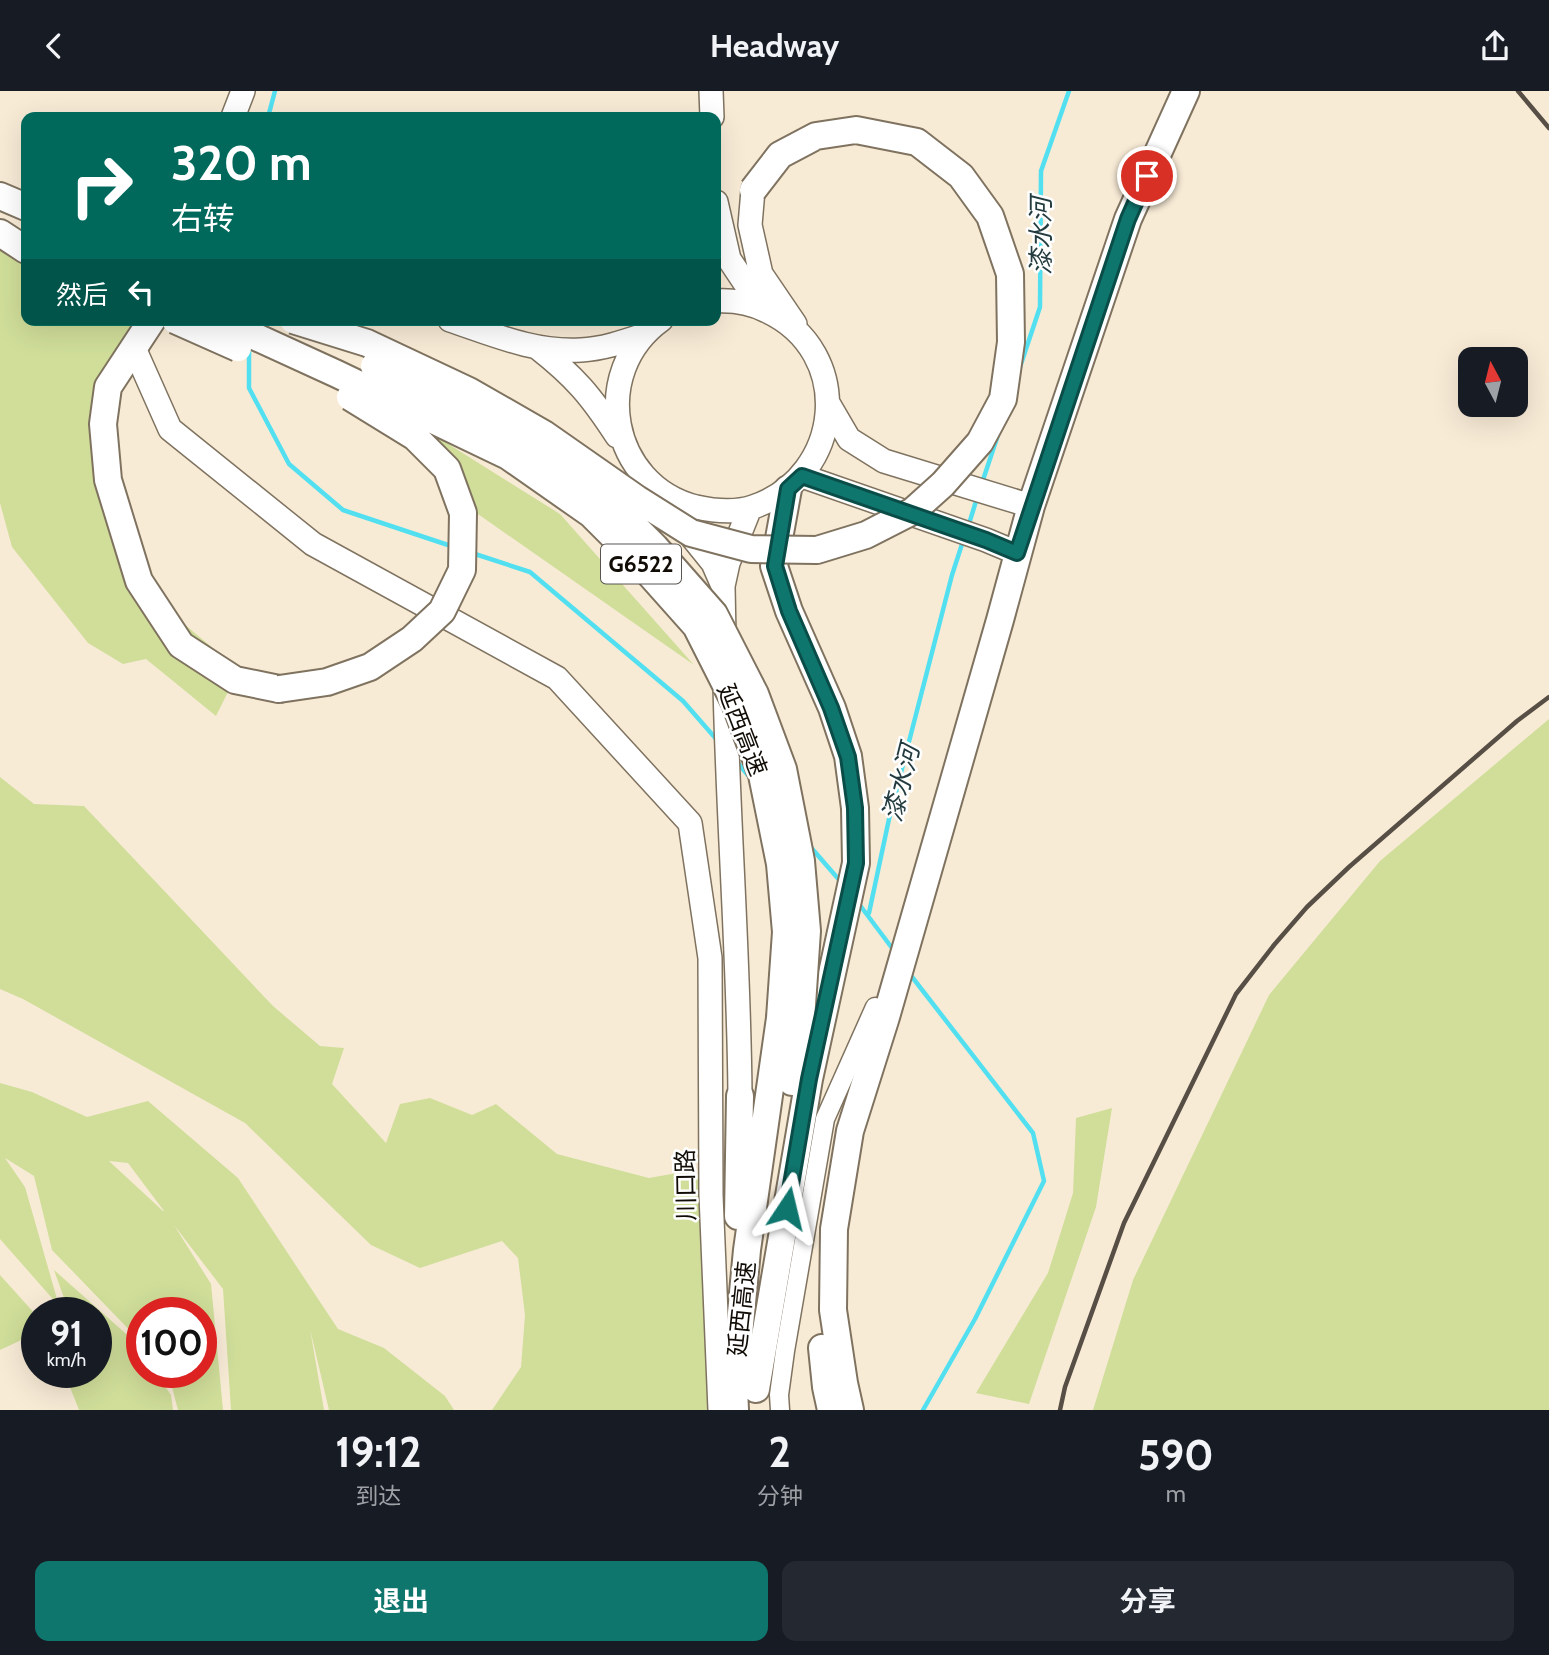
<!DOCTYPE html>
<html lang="zh">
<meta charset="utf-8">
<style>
:root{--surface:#171b24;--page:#242831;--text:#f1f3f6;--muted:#9ea1a6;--accent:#0f766e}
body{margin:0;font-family:Cabin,"Noto Sans SC",sans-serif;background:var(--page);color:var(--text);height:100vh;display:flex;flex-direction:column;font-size:26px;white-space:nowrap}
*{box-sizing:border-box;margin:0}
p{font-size:23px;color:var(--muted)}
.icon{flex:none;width:38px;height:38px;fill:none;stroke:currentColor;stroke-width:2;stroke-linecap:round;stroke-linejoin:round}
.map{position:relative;height:1319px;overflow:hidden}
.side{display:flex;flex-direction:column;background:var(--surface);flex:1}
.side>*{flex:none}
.guide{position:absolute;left:21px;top:21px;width:700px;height:214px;border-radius:14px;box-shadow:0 7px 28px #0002;background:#00695c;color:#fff;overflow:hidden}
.needle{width:46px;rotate:353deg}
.controls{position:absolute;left:1458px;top:256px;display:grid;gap:14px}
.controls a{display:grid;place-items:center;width:70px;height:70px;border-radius:14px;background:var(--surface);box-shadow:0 7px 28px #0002;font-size:35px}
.speed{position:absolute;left:21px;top:1206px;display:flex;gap:14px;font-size:35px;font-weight:700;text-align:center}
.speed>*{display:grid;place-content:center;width:91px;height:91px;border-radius:50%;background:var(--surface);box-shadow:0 7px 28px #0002;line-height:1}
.speed small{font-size:18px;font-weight:400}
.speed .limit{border:10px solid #d22;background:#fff;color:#111}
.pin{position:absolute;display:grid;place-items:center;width:60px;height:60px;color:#fff;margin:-30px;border:4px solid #fff;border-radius:50%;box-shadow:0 2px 7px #0007}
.me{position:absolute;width:77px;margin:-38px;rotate:10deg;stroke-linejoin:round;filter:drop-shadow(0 0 5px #0008)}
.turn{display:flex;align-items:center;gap:24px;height:147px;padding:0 35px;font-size:32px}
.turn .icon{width:91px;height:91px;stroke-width:2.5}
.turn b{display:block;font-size:49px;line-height:60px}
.then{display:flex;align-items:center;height:66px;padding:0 35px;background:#0003;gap:14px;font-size:26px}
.eta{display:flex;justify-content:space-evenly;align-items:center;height:119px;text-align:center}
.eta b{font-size:42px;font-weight:700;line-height:49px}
.button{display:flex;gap:14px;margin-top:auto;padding:14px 35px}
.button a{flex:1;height:80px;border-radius:14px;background:var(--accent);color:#fff;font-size:28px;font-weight:700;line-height:80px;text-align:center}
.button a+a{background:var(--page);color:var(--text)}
header{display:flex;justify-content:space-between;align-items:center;height:91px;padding:0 35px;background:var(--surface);font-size:32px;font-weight:700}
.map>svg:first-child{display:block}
.green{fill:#d0de9a;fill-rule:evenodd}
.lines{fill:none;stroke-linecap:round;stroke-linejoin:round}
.stream{stroke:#52e0f1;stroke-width:4.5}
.minor-casing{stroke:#7f7360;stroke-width:21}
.major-casing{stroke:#7f7360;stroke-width:26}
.highway-casing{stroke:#7f7360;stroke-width:30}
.minor{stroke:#fff;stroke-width:18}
.major{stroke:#fff;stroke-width:23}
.highway{stroke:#fff;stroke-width:26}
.rail{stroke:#574f45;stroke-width:4.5}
.highway-bridge-casing{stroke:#7f7360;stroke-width:30;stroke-linecap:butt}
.highway-bridge{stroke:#fff;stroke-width:26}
.route-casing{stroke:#0a4d48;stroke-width:18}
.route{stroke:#0f766e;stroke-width:12}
.labels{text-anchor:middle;stroke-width:5;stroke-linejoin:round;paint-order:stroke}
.shield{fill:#fff;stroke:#585551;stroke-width:2}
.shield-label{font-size:23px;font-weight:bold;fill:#110c06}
.street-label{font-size:24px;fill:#110c06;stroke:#fff}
.water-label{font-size:26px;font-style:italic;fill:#243c3f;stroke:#fff}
</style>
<header><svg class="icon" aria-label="back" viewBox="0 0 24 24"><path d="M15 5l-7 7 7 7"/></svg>Headway<svg class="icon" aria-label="share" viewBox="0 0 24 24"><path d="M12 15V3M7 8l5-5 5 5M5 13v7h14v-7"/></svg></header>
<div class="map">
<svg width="1549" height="1319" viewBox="0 0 1549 1319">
<rect width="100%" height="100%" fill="#f8ebd6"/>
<path class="green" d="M0 145 26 157V229H139L102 302 104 382 165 517 239 579 216 625 146 568 123 573 88 552 12 456 0 412Z
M418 334 560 423 694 574 465 414Z
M1549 628V1319H1093L1133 1189 1269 904 1380 770Z
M0 686 34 713 84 715 273 915 320 955 344 957 332 993 386 1052 400 1013 430 1007 472 1024 496 1013 557 1063 649 1087 683 1081 705 1087 708 1319H492L521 1276 525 1224 518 1167 502 1150 420 1177 371 1154 245 1032 23 908 0 898Z
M0 992 32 1001 87 1026 148 1010 238 1087 338 1238 384 1257 445 1305 454 1319H329L310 1238 324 1319H231L223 1198 174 1134 211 1193 223 1319H178L168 1281H201V1222H142V1252L52 1159 34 1085 5 1067 25 1096 59 1215 0 1148ZM109 1070 128 1072 164 1120H163Z
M1112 1017 1096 1116 1029 1313 976 1302 1048 1182 1073 1102 1076 1027Z
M54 1179 133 1249 142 1261V1281H155L171 1304 173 1319H79L68 1291 61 1281H96V1222L69 1221Z
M0 1184 36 1224 32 1244 0 1259Z"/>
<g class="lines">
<path class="stream" d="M268 26 275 0
M249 260V297L289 373 343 419 454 456
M1019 279 1040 216 1041 80 1069 0
M982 392 998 344
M968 436 977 407
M472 462 530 481 683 610 717 649
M737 671 752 689
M808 753 841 791
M856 809 895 861
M869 822 889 728 952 484 964 447
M909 882 1033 1042 1044 1090 975 1228 923 1319"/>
<g class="minor-casing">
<path id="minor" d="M780 1319 779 1304 785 1260 825 1028 875 916"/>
</g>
<g class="major-casing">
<path id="major" d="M711 0 712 26
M233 26 243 0
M753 99 750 134 761 183 795 233
M716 111 729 168 747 195 769 216
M450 229C492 243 535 262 581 259 602 258 623 251 644 244
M661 229C589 281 610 394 696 416 714 420 735 422 753 416 844 385 855 261 767 220 751 212 734 209 716 210
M134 257 170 338 313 453 557 587 690 732 710 867 711 1104 720 1319
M538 257C575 286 591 305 617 345
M828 312 849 348 884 370 1031 415
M802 385 986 449 1017 462
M684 436 713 472 723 495
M724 546 723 495 728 472 750 417
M725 594C728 731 739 868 740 1005"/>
</g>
<g class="highway-casing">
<path id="highway" d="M0 105 26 116
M0 142 26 159
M152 229 108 296 103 333 108 389 139 490 181 554 235 589 279 598
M792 991 801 929
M738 1125 740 1005
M822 1257 826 1296 831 1319
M756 1298 809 988 856 772 855 717 848 665 832 617 789 520 774 475 788 398
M735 1319 734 1297 747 1159 780 927
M850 1319 844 1292 833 1219 834 1138 850 1040 886 926 1000 529 1031 415 1128 128 1186 0"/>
</g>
<use href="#minor" class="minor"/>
<use href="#major" class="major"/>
<use href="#highway" class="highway"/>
<path class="rail" d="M1518 0 1549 37
M1060 1319 1065 1296 1124 1132 1236 903 1274 854 1307 816 1349 776 1517 630 1549 606"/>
<g class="highway-bridge-casing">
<path id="highway-bridge" d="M175 229 238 257
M219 229 337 283 508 365 591 423 639 471 696 535 735 612 762 684 780 773 786 841 780 927
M293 229 367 252 469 300 544 343 637 408 691 442 751 458 817 459 866 444 913 420 943 393 980 351 1003 308 1011 251 1010 183 990 125 961 85 917 51 856 39 816 45 780 64 753 99
M374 275 537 362 607 408 655 456 714 523 755 603 783 678 801 770 807 840 801 929
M279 598 327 591 370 576 412 548 442 520 462 479 463 422 447 378 415 346 350 306"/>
</g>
<use href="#highway-bridge" class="highway-bridge"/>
</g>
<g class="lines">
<g class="route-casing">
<path id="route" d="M787 1117 809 988 856 772 855 717 848 666 831 617 789 520 775 475 788 398 802 385 986 449 1017 462 1128 128 1147 85"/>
</g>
<use href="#route" class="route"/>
</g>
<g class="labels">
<rect class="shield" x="601" y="453.5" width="80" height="39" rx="5"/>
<g class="shield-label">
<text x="641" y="481">G6522</text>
</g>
<g class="street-label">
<text transform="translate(742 639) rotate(69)" y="8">延西高速</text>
<text transform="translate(686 1094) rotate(-91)" y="8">川口路</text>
<text transform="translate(742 1218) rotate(-84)" y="8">延西高速</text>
</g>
<g class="water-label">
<text transform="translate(1041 145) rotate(-90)" y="9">漆水河</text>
<text transform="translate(901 692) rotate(-76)" y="9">漆水河</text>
</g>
</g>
</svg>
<div class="controls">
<a><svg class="needle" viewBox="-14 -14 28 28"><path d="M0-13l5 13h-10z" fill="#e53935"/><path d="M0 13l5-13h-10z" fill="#9ea1a6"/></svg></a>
</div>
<div class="speed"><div>91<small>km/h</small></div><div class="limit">100</div></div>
<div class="pin" style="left:1147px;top:85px;background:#d93025"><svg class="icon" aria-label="arrive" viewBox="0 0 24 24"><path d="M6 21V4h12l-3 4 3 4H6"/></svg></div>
<svg class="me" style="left:787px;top:1117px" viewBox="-20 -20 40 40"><path d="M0-17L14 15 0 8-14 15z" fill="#0f766e" stroke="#fff" stroke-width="4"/></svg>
<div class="guide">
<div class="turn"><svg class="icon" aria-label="right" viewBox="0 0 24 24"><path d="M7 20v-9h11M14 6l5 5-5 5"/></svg><div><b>320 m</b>右转</div></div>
<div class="then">然后<svg class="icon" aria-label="left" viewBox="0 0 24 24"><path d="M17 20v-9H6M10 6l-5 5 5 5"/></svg></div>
</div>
</div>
<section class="side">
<div class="eta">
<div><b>19:12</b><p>到达</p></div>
<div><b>2</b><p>分钟</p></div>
<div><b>590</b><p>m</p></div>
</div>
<div class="button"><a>退出</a><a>分享</a></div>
</section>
